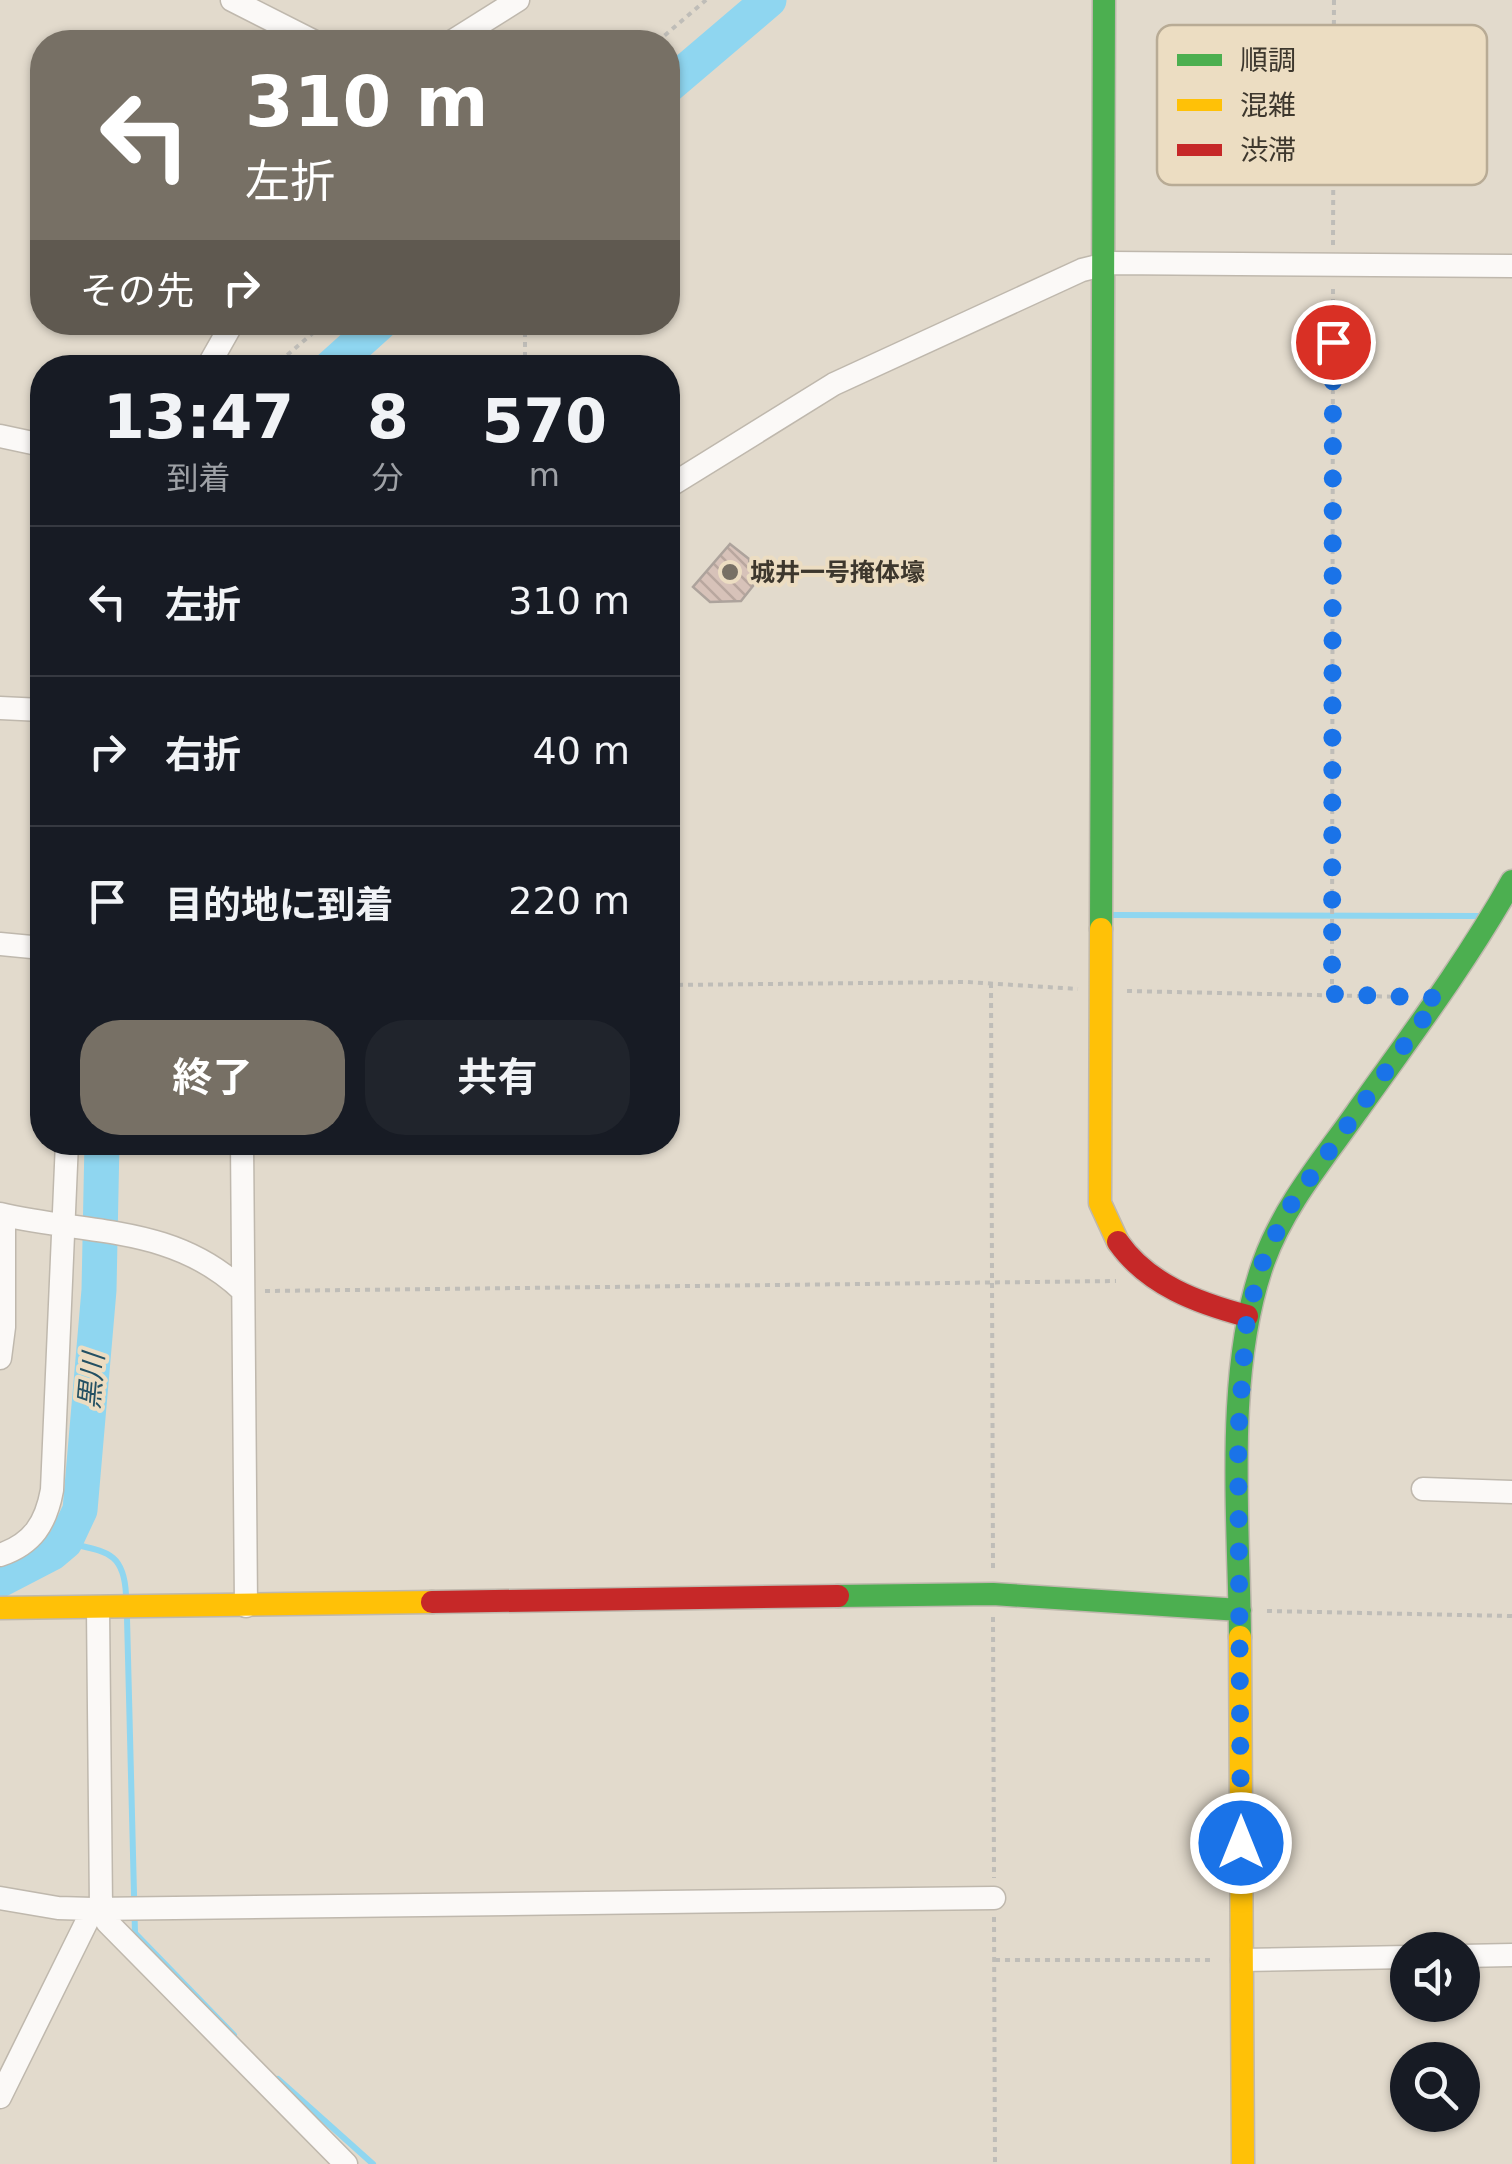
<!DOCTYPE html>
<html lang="ja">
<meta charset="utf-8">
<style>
:root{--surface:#171b24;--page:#20242c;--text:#f1f3f6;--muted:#9ea1a6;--line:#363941;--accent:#777065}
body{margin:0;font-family:"DejaVu Sans","Noto Sans JP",sans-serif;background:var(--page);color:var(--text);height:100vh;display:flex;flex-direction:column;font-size:38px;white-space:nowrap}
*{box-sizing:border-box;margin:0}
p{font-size:32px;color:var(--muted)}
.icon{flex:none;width:55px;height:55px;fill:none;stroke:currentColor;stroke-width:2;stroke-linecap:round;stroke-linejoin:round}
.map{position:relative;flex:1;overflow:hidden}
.details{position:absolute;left:30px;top:355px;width:650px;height:800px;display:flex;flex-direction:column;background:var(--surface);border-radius:40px;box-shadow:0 2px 8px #0004}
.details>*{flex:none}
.top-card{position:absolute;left:30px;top:30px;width:650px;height:305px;border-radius:40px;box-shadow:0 2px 8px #0004;background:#777065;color:#fff;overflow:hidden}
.tools{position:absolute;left:1390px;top:1932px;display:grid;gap:20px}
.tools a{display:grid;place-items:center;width:90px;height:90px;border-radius:50%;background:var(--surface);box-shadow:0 2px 8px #0004;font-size:50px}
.pin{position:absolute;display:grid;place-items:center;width:85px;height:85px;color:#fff;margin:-42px;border:5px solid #fff;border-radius:50%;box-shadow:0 2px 10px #0007}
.me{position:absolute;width:110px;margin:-55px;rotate:0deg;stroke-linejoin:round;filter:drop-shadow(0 0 8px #0008)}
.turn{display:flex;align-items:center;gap:35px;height:210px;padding:0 50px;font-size:45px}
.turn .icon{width:130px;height:130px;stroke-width:2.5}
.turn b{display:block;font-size:70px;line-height:85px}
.then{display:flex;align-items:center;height:95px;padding:0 50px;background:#0003;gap:20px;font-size:38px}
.eta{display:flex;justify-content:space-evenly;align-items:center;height:170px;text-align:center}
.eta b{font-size:60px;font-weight:700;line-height:70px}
.primary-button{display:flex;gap:20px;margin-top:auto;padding:20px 50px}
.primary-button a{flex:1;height:115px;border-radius:40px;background:var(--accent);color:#fff;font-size:40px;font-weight:700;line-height:115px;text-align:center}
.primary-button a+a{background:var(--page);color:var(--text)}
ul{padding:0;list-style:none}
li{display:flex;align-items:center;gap:30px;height:150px;padding:0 50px;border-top:2px solid var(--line)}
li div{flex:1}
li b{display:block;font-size:38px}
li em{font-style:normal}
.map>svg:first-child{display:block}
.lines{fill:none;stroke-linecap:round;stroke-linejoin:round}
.stream{stroke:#8fd6f0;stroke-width:6}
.river{stroke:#8fd6f0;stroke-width:35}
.building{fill:url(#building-back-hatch);stroke:#ada39c;stroke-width:2.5}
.street-casing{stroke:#bfb8ad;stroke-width:25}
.fast-casing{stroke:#bfb8ad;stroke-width:25}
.slow-casing{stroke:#bfb8ad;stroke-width:25}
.jam-casing{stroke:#bfb8ad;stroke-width:25}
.path{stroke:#bfbdb8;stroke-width:4;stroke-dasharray:5 5;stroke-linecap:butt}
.street{stroke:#fbf9f7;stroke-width:22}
.fast{stroke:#4caf50;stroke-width:22}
.slow{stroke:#ffc107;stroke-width:22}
.jam{stroke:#c62828;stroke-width:22}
.route{stroke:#1a73e8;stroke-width:18;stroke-dasharray:0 32.4}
.poi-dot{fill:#777065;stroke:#ecddc2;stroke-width:4}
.labels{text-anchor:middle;stroke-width:8;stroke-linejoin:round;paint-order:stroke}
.poi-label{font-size:25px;font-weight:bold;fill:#3d372d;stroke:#ecddc2;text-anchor:start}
.water-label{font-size:28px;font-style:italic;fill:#245163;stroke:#ecddc2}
.key{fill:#ecddc2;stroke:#b8ab95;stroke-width:2.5}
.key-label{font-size:28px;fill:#3d372d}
</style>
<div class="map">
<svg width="1512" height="2164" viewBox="0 0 1512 2164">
<defs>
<pattern id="building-back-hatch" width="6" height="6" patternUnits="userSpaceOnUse" patternTransform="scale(2.5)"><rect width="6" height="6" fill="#d7c2b9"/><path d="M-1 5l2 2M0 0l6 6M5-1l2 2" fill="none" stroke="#b9a79f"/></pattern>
</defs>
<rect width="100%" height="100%" fill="#e2dacc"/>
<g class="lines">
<path class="stream" d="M1113 915 1481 916
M65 1542C103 1552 124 1549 126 1595
M127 1618 135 1933 234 2035
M278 2079 373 2164"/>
<path class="river" d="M668 86 769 0
M330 368 381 322
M0 1580 52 1553 65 1542 80 1510 99 1290 102 1142"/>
</g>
<path class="building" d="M730 544 749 559 753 586 741 601 710 602 693 587Z"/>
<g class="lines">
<g class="street-casing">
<path id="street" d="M232 0 315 42
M451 42 518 0
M207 368 233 322
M0 436 42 445
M668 487 834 384 1082 270 1110 263 1512 266
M0 708 42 710
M0 944 42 948
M242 1142 246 1606
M0 1214C87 1235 173 1224 243 1291
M0 1358 4 1327V1215
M1423 1489 1512 1492
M0 1555C33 1544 46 1523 52 1490L67 1142
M98 1608 101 1908 107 1922 346 2164
M0 1898 58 1908 93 1909 994 1898
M1462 1956 1512 1955
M1242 1960 1408 1957
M0 2097 93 1909"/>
</g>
<g class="fast-casing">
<path id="fast" d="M1101 929 1104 0
M838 1596 993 1594 1240 1610
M1240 1637C1239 1521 1224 1371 1264 1261 1284 1206 1322 1161 1356 1113 1410 1037 1466 963 1512 881"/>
</g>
<g class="slow-casing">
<path id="slow" d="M1101 929 1100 1203 1118 1242
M0 1608 432 1602
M1240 1637 1243 2164"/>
</g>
<g class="jam-casing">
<path id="jam" d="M1118 1242C1148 1285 1198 1303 1247 1316
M432 1602 838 1596"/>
</g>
<path class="path" d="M657 42 706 0
M1333 245 1334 0
M525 322V368
M272 368 326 322
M991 983 993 1568
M668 985 967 982 1078 989
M1127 991 1408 997
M1332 994 1333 285
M265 1291 1116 1281
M1267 1611 1512 1616
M993 1617 994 1878
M994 1917 995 2164
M995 1960H1215"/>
<use href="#street" class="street"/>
<use href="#fast" class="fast"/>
<use href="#slow" class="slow"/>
<use href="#jam" class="jam"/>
</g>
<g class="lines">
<path class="route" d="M1241 1843 1238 1436 1247 1316 1264 1258 1288 1209 1438 998 1332 994 1333 342"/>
</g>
<circle class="poi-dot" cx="730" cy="572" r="10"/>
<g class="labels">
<g class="poi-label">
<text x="750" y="581">城井一号掩体壕</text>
</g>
<g class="water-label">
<text transform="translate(91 1381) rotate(-85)" y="10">黒川</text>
</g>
</g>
<rect x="1157" y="25" width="330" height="160" rx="15" class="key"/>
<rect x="1177" y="54" width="45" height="12" fill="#4caf50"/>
<rect x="1177" y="99" width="45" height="12" fill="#ffc107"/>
<rect x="1177" y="144" width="45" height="12" fill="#c62828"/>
<g class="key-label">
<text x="1240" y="70">順調</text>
<text x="1240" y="115">混雑</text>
<text x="1240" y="160">渋滞</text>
</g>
</svg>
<div class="tools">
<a><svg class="icon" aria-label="sound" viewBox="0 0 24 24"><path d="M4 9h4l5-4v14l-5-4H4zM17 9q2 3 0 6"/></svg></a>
<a><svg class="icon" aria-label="search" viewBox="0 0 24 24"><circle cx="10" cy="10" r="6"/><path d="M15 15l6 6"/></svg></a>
</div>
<div class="pin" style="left:1333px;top:342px;background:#d93025"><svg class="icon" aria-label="arrive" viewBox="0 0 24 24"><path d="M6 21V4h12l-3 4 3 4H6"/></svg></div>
<svg class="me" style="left:1241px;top:1843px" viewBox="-20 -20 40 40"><circle r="17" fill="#1a73e8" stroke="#fff" stroke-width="3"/><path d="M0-11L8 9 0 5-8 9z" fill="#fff"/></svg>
<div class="top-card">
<div class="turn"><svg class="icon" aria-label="left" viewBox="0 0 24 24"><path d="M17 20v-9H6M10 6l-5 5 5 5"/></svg><div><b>310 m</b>左折</div></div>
<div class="then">その先<svg class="icon" aria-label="right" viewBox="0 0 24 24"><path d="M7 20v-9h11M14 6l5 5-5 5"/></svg></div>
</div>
<section class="details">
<div class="eta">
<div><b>13:47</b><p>到着</p></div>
<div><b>8</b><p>分</p></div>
<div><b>570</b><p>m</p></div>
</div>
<ul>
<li><svg class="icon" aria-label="left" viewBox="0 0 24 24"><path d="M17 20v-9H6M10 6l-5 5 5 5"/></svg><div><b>左折</b></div><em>310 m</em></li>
<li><svg class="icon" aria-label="right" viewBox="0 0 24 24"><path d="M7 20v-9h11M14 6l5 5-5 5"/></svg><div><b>右折</b></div><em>40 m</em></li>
<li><svg class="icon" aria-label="arrive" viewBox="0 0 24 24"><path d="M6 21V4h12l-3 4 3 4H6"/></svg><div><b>目的地に到着</b></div><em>220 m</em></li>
</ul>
<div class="primary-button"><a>終了</a><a>共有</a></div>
</section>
</div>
